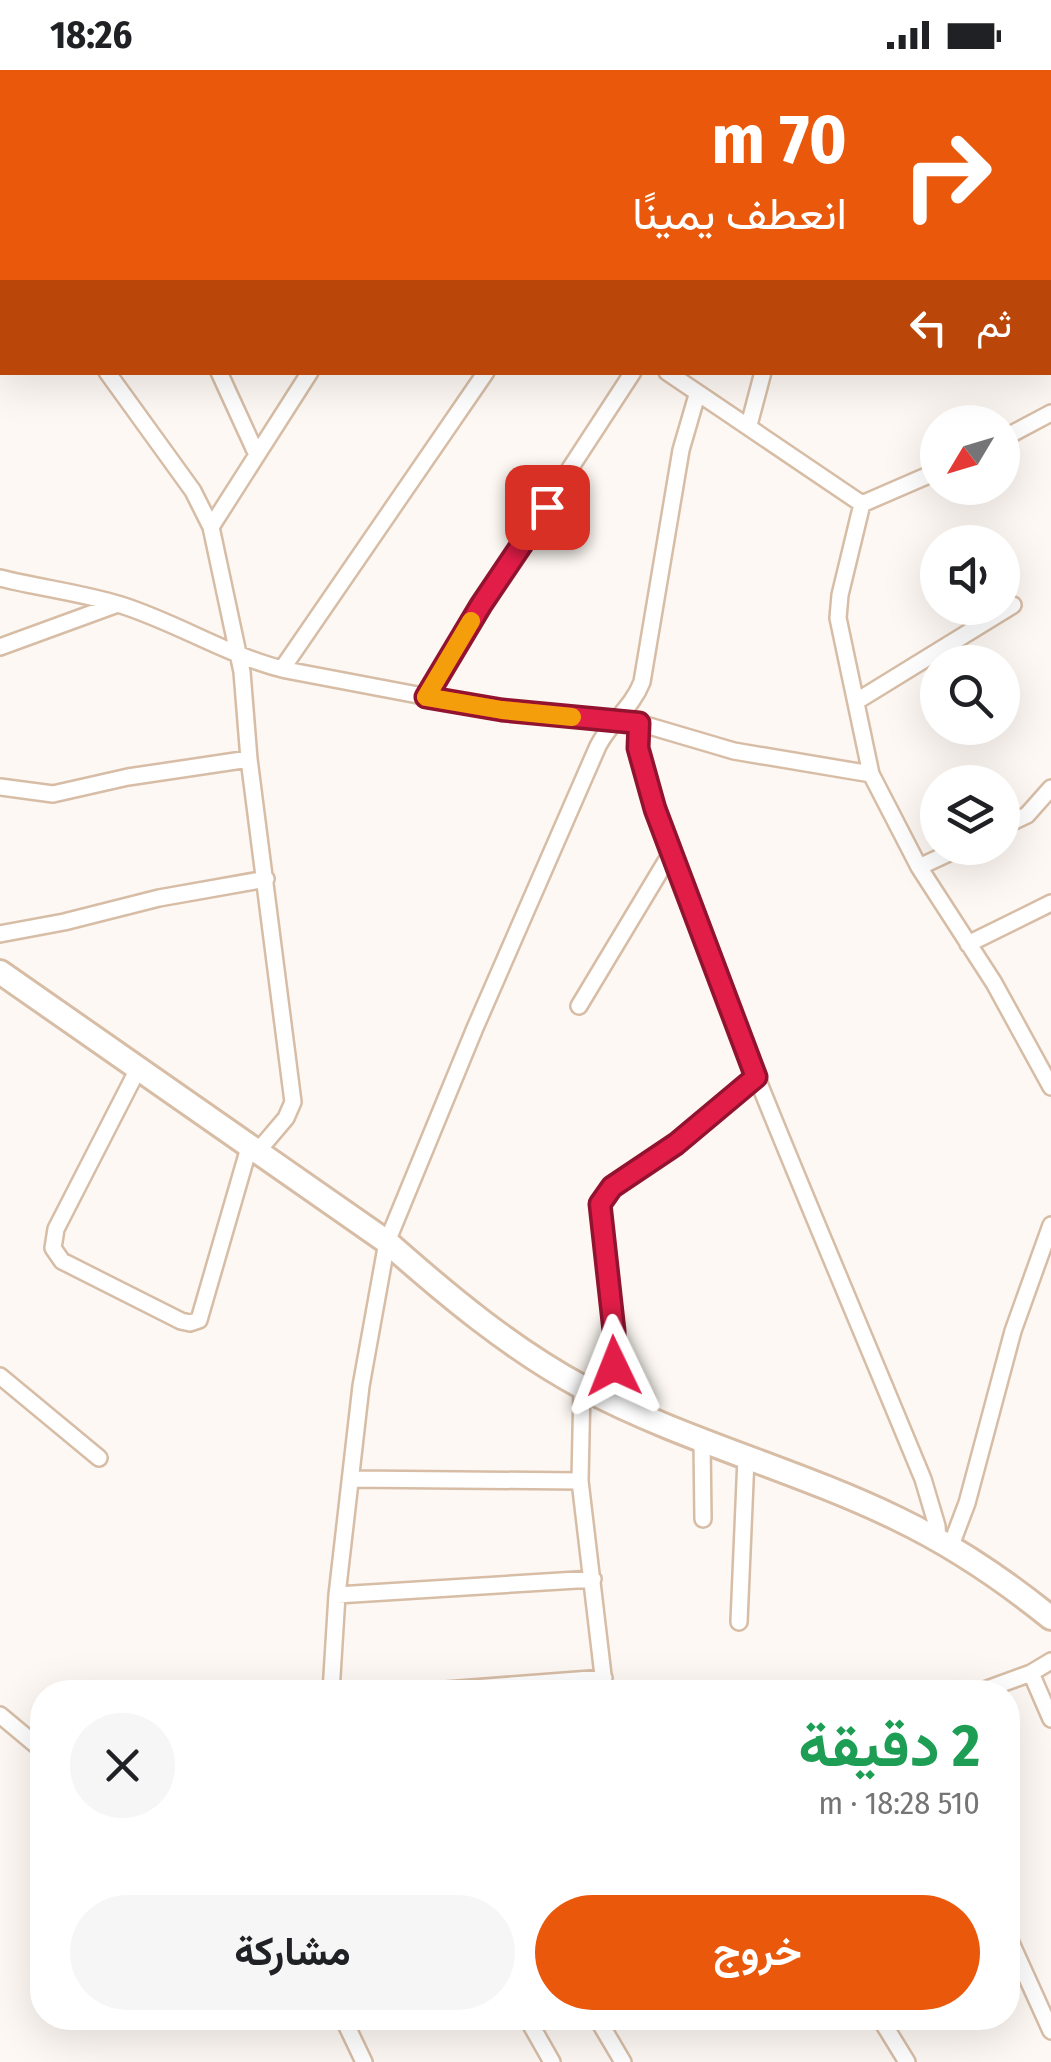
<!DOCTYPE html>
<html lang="ar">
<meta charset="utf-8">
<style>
:root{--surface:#fff;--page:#f6f6f6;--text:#202124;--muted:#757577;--accent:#ea580c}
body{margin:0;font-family:"Fira Sans Condensed",Vazirmatn,sans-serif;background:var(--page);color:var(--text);direction:rtl;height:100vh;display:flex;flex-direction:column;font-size:38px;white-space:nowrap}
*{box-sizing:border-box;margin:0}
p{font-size:32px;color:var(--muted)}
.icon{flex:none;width:55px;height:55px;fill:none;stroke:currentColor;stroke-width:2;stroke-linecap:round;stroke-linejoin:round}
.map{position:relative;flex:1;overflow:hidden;direction:ltr}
.panel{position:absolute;left:30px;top:1610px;width:990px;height:350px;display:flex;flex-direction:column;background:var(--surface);border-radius:40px;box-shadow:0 10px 40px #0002;direction:rtl}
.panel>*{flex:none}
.guide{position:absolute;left:0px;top:0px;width:1052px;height:305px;box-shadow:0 10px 40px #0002;direction:rtl;background:#ea580c;color:#fff;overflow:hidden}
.needle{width:65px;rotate:232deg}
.controls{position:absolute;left:920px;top:335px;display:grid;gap:20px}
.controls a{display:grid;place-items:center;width:100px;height:100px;border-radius:50%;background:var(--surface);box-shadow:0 10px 40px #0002;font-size:50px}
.pin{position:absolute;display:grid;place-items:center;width:85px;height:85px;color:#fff;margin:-42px;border-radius:20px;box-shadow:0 5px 15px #0006}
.me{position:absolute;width:110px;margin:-55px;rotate:358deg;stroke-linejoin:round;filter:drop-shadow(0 0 8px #0008)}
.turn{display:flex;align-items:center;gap:35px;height:210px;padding:0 40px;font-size:45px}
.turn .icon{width:130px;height:130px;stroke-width:2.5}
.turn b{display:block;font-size:70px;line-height:85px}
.then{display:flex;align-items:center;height:95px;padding:0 40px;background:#0003;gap:20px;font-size:38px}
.round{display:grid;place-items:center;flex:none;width:105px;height:105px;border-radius:52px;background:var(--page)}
.head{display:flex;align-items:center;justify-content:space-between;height:170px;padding:0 40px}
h1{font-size:60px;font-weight:700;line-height:75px;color:#1e9e55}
.cta{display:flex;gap:20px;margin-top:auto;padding:20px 40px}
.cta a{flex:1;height:115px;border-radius:60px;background:var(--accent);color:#fff;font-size:40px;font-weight:700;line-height:115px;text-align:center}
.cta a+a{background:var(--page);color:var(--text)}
.status{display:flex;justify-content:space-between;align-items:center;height:70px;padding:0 50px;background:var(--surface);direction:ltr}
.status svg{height:28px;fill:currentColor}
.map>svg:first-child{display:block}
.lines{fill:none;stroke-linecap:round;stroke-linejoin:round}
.street-casing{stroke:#d7bda6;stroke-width:20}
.secondary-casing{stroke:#d7bda6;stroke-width:28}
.street{stroke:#fff;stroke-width:15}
.secondary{stroke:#fff;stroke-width:22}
.route-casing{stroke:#92132f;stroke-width:25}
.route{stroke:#e11d48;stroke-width:18}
.slow{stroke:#f59e0b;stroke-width:18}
</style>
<div class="status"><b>18:26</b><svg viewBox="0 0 49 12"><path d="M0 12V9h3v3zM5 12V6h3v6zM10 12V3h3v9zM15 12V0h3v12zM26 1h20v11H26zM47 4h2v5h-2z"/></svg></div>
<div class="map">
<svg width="1051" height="1992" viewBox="0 0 1051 1992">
<rect width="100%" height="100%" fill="#fdf8f3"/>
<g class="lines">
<g class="street-casing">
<path id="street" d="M98 0 101 2
M453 0 457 2
M527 0 532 2
M777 0V2
M132 2 136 0
M382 2 384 0
M967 2V0
M1050 14H1051
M0 94 2 92
M0 145 2 149
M1050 198H1051
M0 249 2 247
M107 302 193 421 211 457 242 602 249 689 293 1032 286 1048 258 1081
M219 302 257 385
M667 302 862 434
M749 355 763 302
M1002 369 1051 343
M862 434 840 525 838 548 871 704 919 797 994 913 1051 1017
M862 434 938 401
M211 457 310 302
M0 508C40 518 82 523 121 535 178 553 228 586 286 600L502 641 639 653 734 681 871 704
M0 577 115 535
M282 599 486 302
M426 627 481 535 633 302
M857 631 1013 535
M639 653C631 699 677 802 694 848 766 1037 846 1222 923 1409L937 1456 938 1471
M0 717 53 724 128 707 249 689
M1002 757 1027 745 1051 718
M919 797 960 778
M0 864 64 852 159 828 266 809
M968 874 1051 833
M579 936 671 783
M139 997 56 1159 53 1178 62 1191 181 1251 190 1253 199 1250 250 1074
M0 1306 99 1388
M582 1317 580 1411 605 1622
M613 1331 614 1261 600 1134 612 1117 676 1074 756 1007
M702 1372 703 1449
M351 1409 580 1411
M950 1478 967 1433 1013 1261 1051 1155
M337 1525 593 1509
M739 1552 746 1388
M1051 1591 1031 1603 1051 1649
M331 1622 337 1525 361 1316 387 1172 475 958 598 676C610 652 632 638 642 612L681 380 697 325
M420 1622 604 1608
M979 1622 1031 1603
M0 1645 42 1680
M1008 1866 1051 1961
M343 1948 364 1992
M527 1948 552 1992
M597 1948 623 1992
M880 1948 907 1992"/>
</g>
<g class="secondary-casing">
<path id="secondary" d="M0 902 387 1172C447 1225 510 1278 582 1317 683 1371 795 1399 898 1449 952 1475 1004 1510 1051 1548"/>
</g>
<use href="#street" class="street"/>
<use href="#secondary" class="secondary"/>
</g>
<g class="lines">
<g class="route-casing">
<path id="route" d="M547 437 481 535 426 627 502 640 639 653 638 678 655 739 756 1007 676 1074 612 1117 600 1134 614 1261V1296"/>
</g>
<use href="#route" class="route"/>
<path class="slow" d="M471 551 426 627 502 640 572 647"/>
</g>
</svg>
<div class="controls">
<a><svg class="needle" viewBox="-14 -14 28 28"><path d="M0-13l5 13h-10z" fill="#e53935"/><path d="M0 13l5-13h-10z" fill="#757577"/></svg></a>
<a><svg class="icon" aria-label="sound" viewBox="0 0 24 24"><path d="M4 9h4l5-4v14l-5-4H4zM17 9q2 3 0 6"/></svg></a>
<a><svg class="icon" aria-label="search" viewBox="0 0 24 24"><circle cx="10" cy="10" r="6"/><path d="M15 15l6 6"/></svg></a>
<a><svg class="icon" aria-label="layers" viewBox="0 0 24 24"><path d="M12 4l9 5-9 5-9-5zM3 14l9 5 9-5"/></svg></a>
</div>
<div class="pin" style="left:547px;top:437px;background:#d93025"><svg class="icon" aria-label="arrive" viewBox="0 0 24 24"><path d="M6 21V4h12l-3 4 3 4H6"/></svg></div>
<svg class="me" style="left:614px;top:1296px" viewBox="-20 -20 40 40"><path d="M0-17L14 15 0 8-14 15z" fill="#e11d48" stroke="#fff" stroke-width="4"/></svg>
<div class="guide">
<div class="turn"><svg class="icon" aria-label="right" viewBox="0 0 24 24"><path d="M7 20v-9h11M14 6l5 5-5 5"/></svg><div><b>70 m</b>انعطف يمينًا</div></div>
<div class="then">ثم<svg class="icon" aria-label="left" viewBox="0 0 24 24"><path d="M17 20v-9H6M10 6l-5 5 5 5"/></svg></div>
</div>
<section class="panel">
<div class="head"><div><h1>2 دقيقة</h1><p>510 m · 18:28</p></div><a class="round"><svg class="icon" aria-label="close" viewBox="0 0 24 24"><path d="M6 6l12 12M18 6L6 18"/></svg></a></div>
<div class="cta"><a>خروج</a><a>مشاركة</a></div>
</section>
</div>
